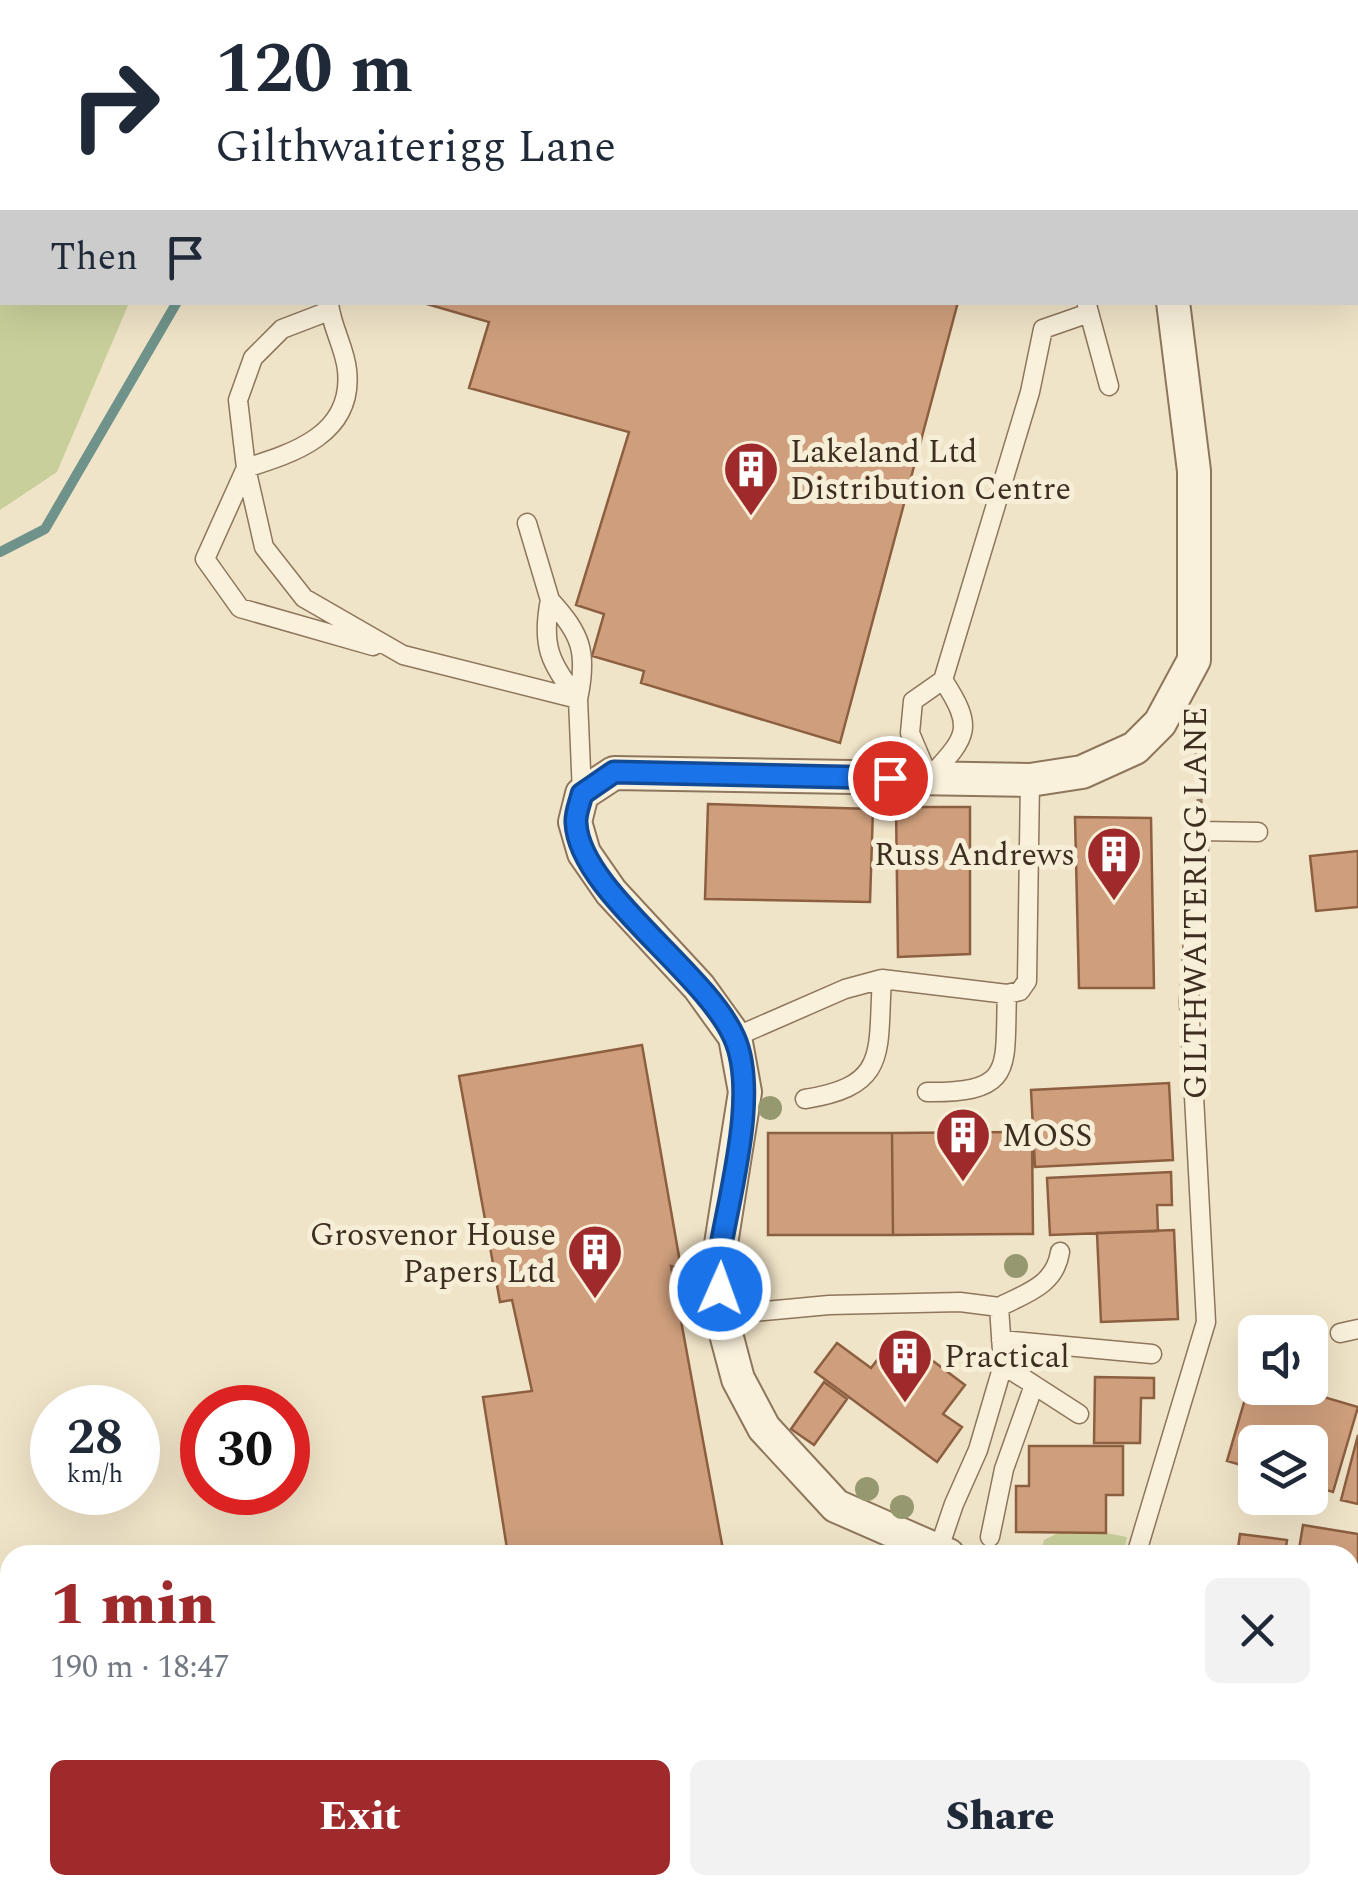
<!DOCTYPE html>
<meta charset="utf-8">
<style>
:root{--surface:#fff;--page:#f2f2f3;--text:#1f2937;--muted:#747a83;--accent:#9e2a2b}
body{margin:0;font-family:Spectral,serif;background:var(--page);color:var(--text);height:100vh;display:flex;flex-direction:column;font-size:38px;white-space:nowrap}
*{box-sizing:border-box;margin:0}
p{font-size:32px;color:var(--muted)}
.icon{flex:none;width:55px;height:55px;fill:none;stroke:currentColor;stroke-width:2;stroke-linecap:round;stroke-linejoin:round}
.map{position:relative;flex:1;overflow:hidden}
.sheet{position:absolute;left:0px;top:1545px;width:1360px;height:350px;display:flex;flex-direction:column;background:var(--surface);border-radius:30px 30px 0 0;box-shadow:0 10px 40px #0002}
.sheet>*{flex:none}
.top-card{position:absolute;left:0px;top:0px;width:1360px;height:305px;box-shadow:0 10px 40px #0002;background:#fff;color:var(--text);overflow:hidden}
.tools{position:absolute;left:1238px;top:1315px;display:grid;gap:20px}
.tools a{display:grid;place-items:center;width:90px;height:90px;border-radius:15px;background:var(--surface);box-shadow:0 10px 40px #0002;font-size:50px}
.speed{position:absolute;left:30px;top:1385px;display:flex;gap:20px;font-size:50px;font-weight:700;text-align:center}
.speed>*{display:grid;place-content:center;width:130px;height:130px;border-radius:50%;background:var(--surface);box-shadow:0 10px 40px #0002;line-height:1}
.speed small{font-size:25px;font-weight:400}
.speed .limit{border:15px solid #d22;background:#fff;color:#111}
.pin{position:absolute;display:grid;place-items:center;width:85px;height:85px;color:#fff;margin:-42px;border:5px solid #fff;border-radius:50%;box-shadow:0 2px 10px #0007}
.me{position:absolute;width:110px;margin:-55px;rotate:2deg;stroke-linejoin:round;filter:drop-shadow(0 0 8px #0008)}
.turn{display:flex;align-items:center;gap:35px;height:210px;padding:0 50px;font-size:45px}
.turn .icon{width:130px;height:130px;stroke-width:2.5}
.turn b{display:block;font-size:70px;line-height:85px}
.then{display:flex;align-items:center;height:95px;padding:0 50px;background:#0003;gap:20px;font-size:38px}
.round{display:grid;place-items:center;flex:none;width:105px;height:105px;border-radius:15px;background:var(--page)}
.overview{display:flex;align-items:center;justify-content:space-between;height:170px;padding:0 50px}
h1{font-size:60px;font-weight:800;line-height:75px;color:var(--accent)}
.button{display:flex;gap:20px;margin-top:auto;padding:20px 50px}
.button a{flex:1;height:115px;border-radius:15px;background:var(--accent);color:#fff;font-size:40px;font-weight:800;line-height:115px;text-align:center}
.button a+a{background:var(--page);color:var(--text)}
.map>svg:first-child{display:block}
.green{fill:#c9cf9b}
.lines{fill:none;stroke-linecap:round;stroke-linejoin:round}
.stream{stroke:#6f938a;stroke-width:10}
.building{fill:#cf9f7d;stroke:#8d5f41;stroke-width:2.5}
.service-casing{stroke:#8d765c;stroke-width:21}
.minor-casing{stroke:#8d765c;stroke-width:36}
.path{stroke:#8d765c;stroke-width:6;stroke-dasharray:8 5;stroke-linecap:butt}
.service{stroke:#faf1dc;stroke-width:18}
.minor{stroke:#faf1dc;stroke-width:32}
.tree{fill:#96986f}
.route-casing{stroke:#114b97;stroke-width:25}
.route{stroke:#1a73e8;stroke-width:18}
.labels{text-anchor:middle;stroke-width:10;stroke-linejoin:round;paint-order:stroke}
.poi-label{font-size:32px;fill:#3d2e20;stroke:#f7eed8;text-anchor:start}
.street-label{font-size:32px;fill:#3d2e20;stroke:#f7eed8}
</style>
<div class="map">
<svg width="1358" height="1895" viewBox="0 0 1358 1895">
<rect width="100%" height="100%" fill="#f0e4c8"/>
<path class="green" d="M0 28 2 302 129 303 57 472 0 510Z
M1060 1532 1106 1533 1127 1537 1123 1555H1040L1044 1540Z"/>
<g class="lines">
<path class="stream" d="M16 0 18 2
M0 552 45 529 177 302"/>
</g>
<path class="building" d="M501 0H1039L501 2Z
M420 302H958L840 743 641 683 644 671 592 656 604 614 576 605 629 432 469 388 489 322Z
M708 804 873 809 870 902 705 899Z
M896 807H970V954L898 957Z
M1075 817 1151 818 1154 988H1079Z
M1358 851V907L1316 911 1310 856Z
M642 1045 681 1268 671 1266 724 1555H508L483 1397 532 1391 512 1300 500 1302 459 1076Z
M1169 1083 1173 1160 1035 1167 1031 1090Z
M1032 1132 1033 1234 893 1235 892 1133Z
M768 1133H892L893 1235H768Z
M1171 1172 1172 1205H1157L1158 1231 1050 1235 1047 1178Z
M1174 1230 1178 1319 1101 1322 1097 1233Z
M897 1334 965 1385 943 1414 962 1427 937 1462 815 1372 837 1343 871 1368Z
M1252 1375 1255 1376V1388H1293L1358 1407 1333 1492 1310 1485V1442H1255V1469L1227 1461Z
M1095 1377 1154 1378V1398H1141L1140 1443H1094Z
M824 1382 847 1399 814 1445 791 1429Z
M1358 1435V1504L1341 1500Z
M1029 1446H1123V1495H1106V1533L1016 1532V1486H1029Z
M1303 1525 1358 1534V1586L1350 1585V1555H1298Z
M1240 1534 1287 1540 1285 1555H1237Z
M1350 1787 1358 1790V1895H1327L1310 1890 1312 1885H1350Z
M558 1885H838L839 1895H498Z
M1216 1885H1295L1292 1895H1248Z"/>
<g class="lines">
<g class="service-casing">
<path id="service" d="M378 2 379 0
M329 303C331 326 345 348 347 370 354 434 294 453 246 468L205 559 240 608 373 646
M1087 305 1109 386
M329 311 282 329 253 358 238 400 246 468 264 547 304 598 403 655 578 699 582 794
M527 523 550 600
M550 600C581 634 588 652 578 699 550 664 541 645 550 600Z
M943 680 1030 392 1043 329 1089 313
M943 680C976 730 966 737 929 778L910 733 913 701Z
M735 1037 845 989 882 979 1007 994 1020 991 1027 981 1030 780
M927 1092C1016 1093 1004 1068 1007 994
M805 1099C890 1086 877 1051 882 979
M999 1307C1027 1293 1055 1285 1060 1252
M721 1315 829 1305 960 1302 999 1307 1003 1365 1079 1414
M1340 1333 1358 1329
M1001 1340 1152 1354
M990 1537 1004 1469 1034 1385
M938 1551 954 1504 978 1450 1003 1365
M1136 1555 1206 1322 1189 1002 1200 831 1258 832
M914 1885V1895
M1166 1885 1167 1895
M998 1895 1036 1885"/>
</g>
<g class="minor-casing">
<path id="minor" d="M1129 0 1130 2
M948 1555 836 1506 764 1428 738 1379 721 1315 718 1263 745 1092 735 1037 699 987 611 892 584 853 575 822 582 794 614 773 1030 780 1082 772 1135 748 1160 723 1194 660V471L1173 302
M1350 1723 1358 1726"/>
</g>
<path class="path" d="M1196 721 1200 809"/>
<use href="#service" class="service"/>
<use href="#minor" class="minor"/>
</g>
<g class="tree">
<circle cx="770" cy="1108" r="12"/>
<circle cx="1016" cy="1266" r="12"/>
<circle cx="867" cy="1489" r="12"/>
<circle cx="902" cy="1507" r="12"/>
</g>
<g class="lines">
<g class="route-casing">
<path id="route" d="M720 1289 718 1263C727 1201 760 1094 734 1037 705 972 579 890 576 823 575 814 580 803 582 794L614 772 890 778"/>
</g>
<use href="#route" class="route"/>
</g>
<defs>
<g id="building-pin" transform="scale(2.875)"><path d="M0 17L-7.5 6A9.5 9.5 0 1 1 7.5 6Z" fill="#9e2a2b" stroke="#f7eed8"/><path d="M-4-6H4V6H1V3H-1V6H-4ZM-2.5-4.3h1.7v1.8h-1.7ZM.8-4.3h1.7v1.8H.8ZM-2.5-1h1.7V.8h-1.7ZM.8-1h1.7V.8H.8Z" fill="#fff"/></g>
</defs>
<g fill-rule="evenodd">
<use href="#building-pin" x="751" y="469"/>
<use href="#building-pin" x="1114" y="854"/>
<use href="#building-pin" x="963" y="1135"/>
<use href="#building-pin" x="595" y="1252"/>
<use href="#building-pin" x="905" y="1356"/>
</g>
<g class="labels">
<g class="poi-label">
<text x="790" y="462">Lakeland Ltd<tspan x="790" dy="37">Distribution Centre</tspan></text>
<text x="1075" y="865" text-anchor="end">Russ Andrews</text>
<text x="1002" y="1146">MOSS</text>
<text x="556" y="1245" text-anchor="end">Grosvenor House<tspan x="556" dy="37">Papers Ltd</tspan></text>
<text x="944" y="1367">Practical</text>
</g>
<g class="street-label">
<text transform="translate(1195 903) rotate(-90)" y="11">GILTHWAITERIGG LANE</text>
</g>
</g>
</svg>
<div class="tools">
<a><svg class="icon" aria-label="sound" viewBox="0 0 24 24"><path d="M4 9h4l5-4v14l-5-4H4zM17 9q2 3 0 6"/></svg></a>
<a><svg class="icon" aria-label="layers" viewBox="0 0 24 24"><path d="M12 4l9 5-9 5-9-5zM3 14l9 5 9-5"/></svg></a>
</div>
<div class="speed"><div>28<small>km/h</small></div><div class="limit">30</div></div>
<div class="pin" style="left:890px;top:778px;background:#d93025"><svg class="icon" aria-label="arrive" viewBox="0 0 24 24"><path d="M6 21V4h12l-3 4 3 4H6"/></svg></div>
<svg class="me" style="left:720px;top:1289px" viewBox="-20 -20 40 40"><circle r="17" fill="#1a73e8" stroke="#fff" stroke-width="3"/><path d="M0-11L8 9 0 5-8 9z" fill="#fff"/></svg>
<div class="top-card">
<div class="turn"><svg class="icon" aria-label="right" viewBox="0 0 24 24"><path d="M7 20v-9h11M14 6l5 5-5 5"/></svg><div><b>120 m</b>Gilthwaiterigg Lane</div></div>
<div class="then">Then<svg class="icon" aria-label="arrive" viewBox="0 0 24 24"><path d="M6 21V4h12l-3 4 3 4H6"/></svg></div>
</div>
<section class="sheet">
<div class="overview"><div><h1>1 min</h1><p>190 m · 18:47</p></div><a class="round"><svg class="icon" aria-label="close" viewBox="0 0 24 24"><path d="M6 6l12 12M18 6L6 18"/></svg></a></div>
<div class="button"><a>Exit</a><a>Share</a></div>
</section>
</div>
